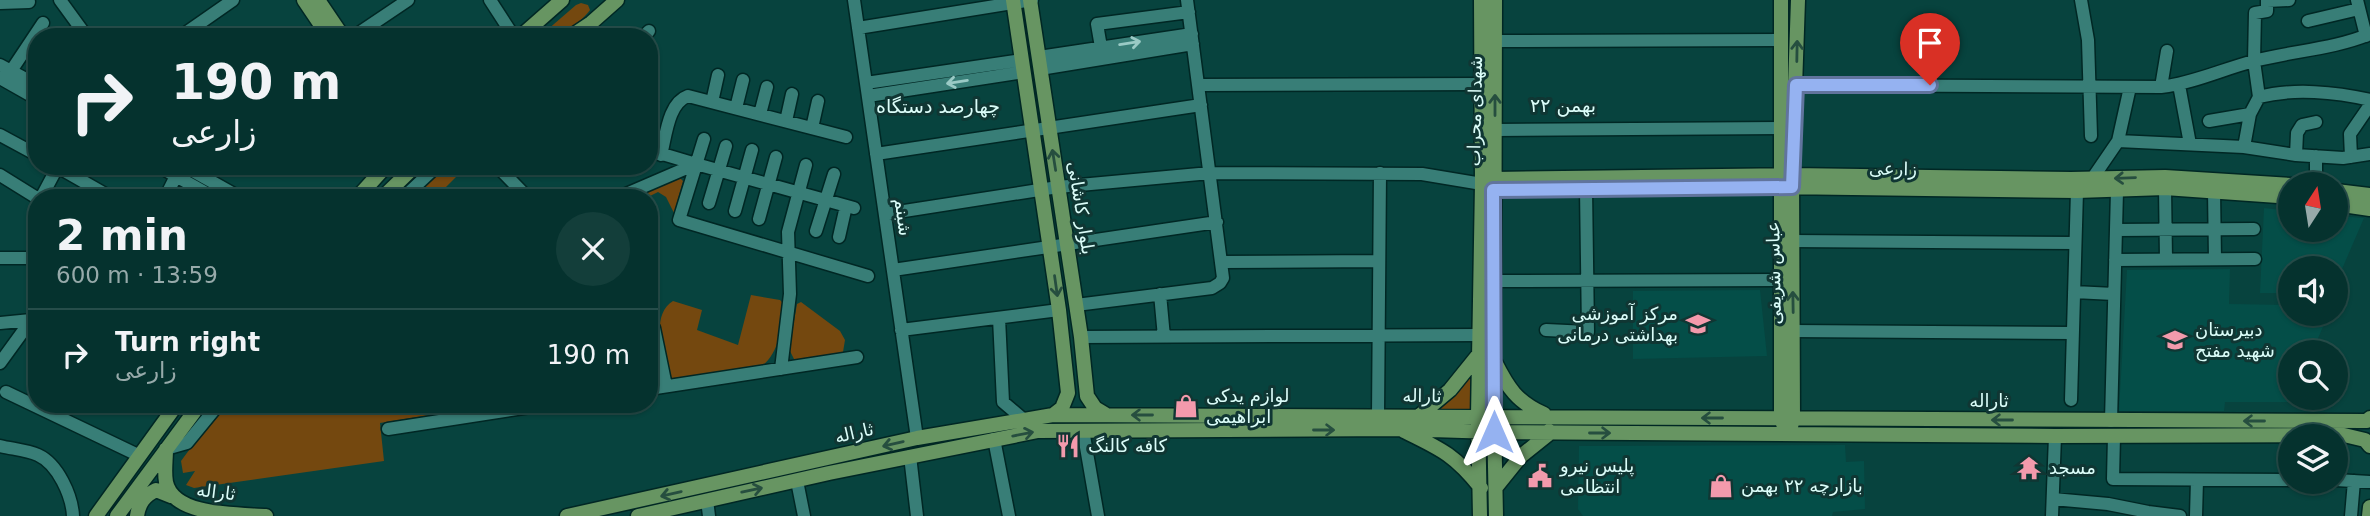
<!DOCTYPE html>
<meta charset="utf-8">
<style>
:root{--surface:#05322e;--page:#133e3a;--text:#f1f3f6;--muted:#97aaaa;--line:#264d4a}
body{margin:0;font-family:"DejaVu Sans",Vazirmatn,sans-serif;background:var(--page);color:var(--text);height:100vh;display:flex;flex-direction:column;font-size:26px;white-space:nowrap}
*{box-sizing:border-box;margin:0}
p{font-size:23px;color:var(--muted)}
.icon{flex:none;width:38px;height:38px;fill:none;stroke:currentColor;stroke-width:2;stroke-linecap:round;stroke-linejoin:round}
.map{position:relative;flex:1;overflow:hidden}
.sheet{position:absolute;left:28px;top:189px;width:630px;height:224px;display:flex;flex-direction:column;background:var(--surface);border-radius:28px;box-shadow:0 2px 5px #0004,0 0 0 2px var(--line)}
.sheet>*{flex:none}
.banner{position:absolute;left:28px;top:28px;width:630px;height:147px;border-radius:28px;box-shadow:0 2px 5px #0004,0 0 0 2px var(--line);background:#05322e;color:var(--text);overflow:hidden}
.needle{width:46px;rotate:12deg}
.controls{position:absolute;left:2278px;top:172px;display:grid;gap:14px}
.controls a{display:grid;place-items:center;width:70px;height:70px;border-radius:50%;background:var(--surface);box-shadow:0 2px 5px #0004,0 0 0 2px var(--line);font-size:35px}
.pin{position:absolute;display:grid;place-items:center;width:60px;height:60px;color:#fff;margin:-72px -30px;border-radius:50% 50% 50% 0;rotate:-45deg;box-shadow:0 0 7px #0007}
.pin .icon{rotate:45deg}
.me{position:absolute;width:77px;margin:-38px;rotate:0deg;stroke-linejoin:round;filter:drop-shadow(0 0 5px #0008)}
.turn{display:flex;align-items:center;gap:24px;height:147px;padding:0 28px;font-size:32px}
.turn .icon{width:91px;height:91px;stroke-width:2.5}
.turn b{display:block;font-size:49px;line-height:60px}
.round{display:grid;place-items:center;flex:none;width:74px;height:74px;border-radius:37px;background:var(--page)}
.head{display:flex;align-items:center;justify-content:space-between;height:119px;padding:0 28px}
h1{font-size:42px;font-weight:800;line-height:52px}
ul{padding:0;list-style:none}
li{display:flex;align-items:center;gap:21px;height:91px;padding:0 28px;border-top:2px solid var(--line)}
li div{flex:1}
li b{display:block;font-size:26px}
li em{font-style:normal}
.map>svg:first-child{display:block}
.built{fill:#044e48}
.green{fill:#74480f}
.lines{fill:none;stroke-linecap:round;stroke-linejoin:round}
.minor-casing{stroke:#002724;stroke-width:15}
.major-casing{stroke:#002724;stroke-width:17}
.minor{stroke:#387e77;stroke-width:12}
.major{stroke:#679562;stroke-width:14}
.oneway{stroke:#9acac5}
.oneway2{stroke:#264e3f}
.route-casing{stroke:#61749d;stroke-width:18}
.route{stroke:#95b2f1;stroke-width:12}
.labels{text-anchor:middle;stroke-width:6;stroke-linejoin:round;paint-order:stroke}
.street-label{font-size:18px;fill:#dbfdf9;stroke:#103633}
.poi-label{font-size:18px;fill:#dbfdf9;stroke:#103633;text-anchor:start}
.neighbourhood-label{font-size:19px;fill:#dbfdf9;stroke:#103633}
</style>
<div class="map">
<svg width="2370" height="516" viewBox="0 0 2370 516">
<rect width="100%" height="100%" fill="#07433e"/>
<path class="built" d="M2264 208 2291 211V229H2336V216L2364 218 2336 283V268H2291V293H2260Z
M2230 269 2229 304 2291 305V313H2329L2312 352H2291L2292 397 2289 402H2225L2224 411H2119L2127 270Z
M1760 290 1767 356 1633 359V291Z
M1845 445 1846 462 1864 461 1865 509 1833 512 1832 516H1583L1578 509 1579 446Z"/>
<path class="green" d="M581 3 588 5 590 10C578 26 558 37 539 37L576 5Z
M440 166H467L435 198H407Z
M678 176 683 181 674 213 666 197 658 192 646 198H630Z
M751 295 780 300 785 305C781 328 780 352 761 367L668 380C664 356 649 316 673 301L702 310 697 330 738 345Z
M801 302 840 331 845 340 843 352 795 361 789 349 797 304Z
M1471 373 1470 410 1434 409 1448 401Z
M223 404H486V406L380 423 384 461 194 488 186 485 195 471 183 473 181 461Z"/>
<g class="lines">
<g class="minor-casing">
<path id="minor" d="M60 0 87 37
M490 0 514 37
M854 0 917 438
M2081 0 2088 40 2091 136
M2357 0 2366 36
M0 3 29 2
M2308 21 2359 9
M858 28 1032 0
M180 37 233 0
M353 37 408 0
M643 37 649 31
M1495 41 1781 40
M1102 53 1097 24 1189 12
M1039 57 1192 34
M0 65 37 85
M1040 69 1193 44
M11 71 43 23
M0 78 37 99
M866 83 1022 60
M1199 85 1482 84
M1796 85 2161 87C2194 83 2223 69 2254 61 2292 51 2334 49 2370 34
M2179 85 2190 144
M2161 87 2167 51
M868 96 1024 72
M2259 97 2254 61 2255 13 2267 11V1L2289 0
M712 102 718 75
M736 108 743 80
M760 114 767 87
M786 121 792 94
M2209 121 2250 114
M812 128 818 101
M1495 130 1781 128
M0 135 37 155
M704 139 679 220 868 276
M2118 141 2244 147 2296 155 2343 158 2370 154
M2244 147 2250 114 2259 97C2293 88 2336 92 2370 100
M649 150 696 164
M876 154 1201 105
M661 155C666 136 668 103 688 96L846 137
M2296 155 2297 133 2302 125 2316 122
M2351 157 2350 134 2370 105
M56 166 112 198
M158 166 215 198
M184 166 241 198
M497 166 528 198
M0 175 37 198
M2092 179 2118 141 2130 87
M2316 184V156
M2165 188 2166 259
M2214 191 2215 259
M41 198 58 166
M165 198 176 176
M403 198 437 166
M617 198 696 164 854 208
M709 203 726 146
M735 211 752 150
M885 214 1058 187 1210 173 1422 174 1482 184
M759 219 776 157
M2116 230 2254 229
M816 231 834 174
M839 237 846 206
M1792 241 2075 243
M0 258H37
M2115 260 2255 259
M1222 262 1379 261
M893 270 1217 222
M1494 281 1780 280
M2074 292 2114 294
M1160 294 1164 337
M1076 305 1212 288 1220 283 1223 278 1187 0
M999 318 1003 402 1023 419
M0 323 31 320
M649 323 654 328 666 386
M901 330 1059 310
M1546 330 1588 332 1586 189
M1793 331 2072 333
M1081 337 1479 335
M649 359 655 388
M0 363 37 312
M781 369 790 294 788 232 806 165
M649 389 857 357
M6 392 140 456
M2071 400 2077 191
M1378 415 1380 173
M2111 421 2117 191
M388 429 550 404
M1083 430 1098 516
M2114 436 2113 479 2291 480
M994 439 1009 516
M0 446C12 449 27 450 38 455 58 464 72 496 73 516
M166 449 187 443 219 404
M910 456 917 516
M2336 480 2370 482
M797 481 804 516
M2053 499 2108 504 2148 512 2180 516
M707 500 709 516
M2052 516 2055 436
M2196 516 2197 480
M2351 516 2354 481"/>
</g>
<g class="major-casing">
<path id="major" d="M304 0 329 37
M318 0 343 37
M1013 0 1059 310 1068 393 1062 408 1053 415
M1030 0 1081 337 1087 396 1095 408 1105 414
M1495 0 1494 416 1496 516
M1781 0V419L1784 426
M520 37 562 0
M570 37 591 23 617 0
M1482 184 1493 190 1780 187 2077 191 2165 188 2291 197
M1482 184 1494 179 1792 175 2071 179 2165 177 2291 185
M2336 191 2370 195
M357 198 386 166
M382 198 415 166
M2336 204 2370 209
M1495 362C1508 388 1517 402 1544 414
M1419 416 1450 390 1479 354
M1791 426 1793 420 1792 175 1798 0
M1404 431C1441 449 1455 455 1481 488
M166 449C166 460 164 472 166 482 173 516 235 514 266 516
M1497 486 1521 456 1551 432 1549 431
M96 516 177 404
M117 516 200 404
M137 516C139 503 144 496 156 490L171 496
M567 516 917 438 1053 415 2367 421 2370 418
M638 516 829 473 1038 431 1400 429 1494 432 2055 436 2344 435 2365 440 2370 446
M1480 516 1478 416 1482 184 1481 0
M2369 516 2370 507"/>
</g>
<use href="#minor" class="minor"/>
<use href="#major" class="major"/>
</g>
<defs><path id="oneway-shaft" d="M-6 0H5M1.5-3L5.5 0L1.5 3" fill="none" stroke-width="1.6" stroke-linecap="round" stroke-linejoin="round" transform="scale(1.75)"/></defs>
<g class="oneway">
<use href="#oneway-shaft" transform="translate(1130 43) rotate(-9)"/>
<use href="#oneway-shaft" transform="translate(957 82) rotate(171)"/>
</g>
<g class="oneway2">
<use href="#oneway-shaft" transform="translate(1797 51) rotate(-89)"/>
<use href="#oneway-shaft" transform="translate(1495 105) rotate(-90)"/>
<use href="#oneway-shaft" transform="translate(1054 160) rotate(-99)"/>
<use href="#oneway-shaft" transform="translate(2125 178) rotate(178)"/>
<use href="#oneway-shaft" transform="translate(1056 286) rotate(82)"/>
<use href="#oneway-shaft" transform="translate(1793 302) rotate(-91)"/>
<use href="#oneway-shaft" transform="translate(1142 415) rotate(-180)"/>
<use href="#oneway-shaft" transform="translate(1712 418) rotate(-180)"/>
<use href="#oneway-shaft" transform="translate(2002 420) rotate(-180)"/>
<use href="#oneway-shaft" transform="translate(2254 421) rotate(180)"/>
<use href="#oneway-shaft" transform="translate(1324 430)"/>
<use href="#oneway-shaft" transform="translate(1600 433)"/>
<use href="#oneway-shaft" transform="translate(1023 434) rotate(-11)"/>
<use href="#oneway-shaft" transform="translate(893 444) rotate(167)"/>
<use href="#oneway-shaft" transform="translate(752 490) rotate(-12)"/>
<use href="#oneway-shaft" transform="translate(671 494) rotate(167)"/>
</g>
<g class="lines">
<g class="route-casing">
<path id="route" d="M1494 432 1493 190 1792 187 1796 85H1930"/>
</g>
<use href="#route" class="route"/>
</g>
<defs>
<g id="school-bare" transform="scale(1.89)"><path d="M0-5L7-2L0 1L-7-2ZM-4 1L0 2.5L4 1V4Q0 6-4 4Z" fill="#f39aac" stroke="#103633" stroke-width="2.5" paint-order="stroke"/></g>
<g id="shop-bare" transform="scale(1.89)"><path d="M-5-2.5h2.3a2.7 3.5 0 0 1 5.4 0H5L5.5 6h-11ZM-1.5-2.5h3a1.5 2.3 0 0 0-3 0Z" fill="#f39aac" stroke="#103633" stroke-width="2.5" paint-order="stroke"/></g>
<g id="restaurant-bare" transform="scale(1.89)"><path d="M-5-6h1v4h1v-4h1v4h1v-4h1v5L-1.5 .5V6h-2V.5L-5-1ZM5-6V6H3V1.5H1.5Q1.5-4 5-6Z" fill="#f39aac" stroke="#103633" stroke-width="2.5" paint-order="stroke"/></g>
<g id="temple-bare" transform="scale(1.89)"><path d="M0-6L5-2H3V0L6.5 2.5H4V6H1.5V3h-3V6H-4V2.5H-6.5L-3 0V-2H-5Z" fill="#f39aac" stroke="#103633" stroke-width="2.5" paint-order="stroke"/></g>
<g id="civic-bare" transform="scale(1.89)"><path d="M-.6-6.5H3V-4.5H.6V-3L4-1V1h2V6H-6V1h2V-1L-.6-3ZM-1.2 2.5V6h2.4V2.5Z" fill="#f39aac" stroke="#103633" stroke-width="2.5" paint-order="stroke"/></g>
</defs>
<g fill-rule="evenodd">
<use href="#school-bare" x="1698" y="324"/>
<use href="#school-bare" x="2175" y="340"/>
<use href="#shop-bare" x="1186" y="406"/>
<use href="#restaurant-bare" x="1068" y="446"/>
<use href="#temple-bare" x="2029" y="468"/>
<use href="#civic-bare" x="1540" y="476"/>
<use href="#shop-bare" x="1721" y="486"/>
</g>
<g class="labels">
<g class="street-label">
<text transform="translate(1475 111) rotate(-89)" y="6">شهدای محراب</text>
<text transform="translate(1893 169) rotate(1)" y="6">زارعی</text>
<text transform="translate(1081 208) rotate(81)" y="6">بلوار کاشانی</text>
<text transform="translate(903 217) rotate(82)" y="6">شبنم</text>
<text transform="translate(1774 273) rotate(-91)" y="6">عباس شریفی</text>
<text transform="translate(1422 396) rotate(1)" y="6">ثاراله</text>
<text x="1989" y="407">ثاراله</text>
<text transform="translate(854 433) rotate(-13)" y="6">ثاراله</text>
<text transform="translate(216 492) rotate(7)" y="6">ثاراله</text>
</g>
<g class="poi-label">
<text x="1678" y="320" text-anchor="end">مرکز آموزشی<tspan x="1678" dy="21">بهداشتی درمانی</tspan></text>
<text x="2195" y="336">دبیرستان<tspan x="2195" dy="21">شهید مفتح</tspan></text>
<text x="1206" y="402">لوازم یدکی<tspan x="1206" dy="21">ابراهیمی</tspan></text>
<text x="1088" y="452">کافه کالنگ</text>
<text x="1560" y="472">پلیس نیرو<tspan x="1560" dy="21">انتظامی</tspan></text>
<text x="2049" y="474">مسجد</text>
<text x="1741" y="492">بازارچه ۲۲ بهمن</text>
</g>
<g class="neighbourhood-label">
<text x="1563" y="112">۲۲ بهمن</text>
<text x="938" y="113">چهارصد دستگاه</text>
</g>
</g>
</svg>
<div class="controls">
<a><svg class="needle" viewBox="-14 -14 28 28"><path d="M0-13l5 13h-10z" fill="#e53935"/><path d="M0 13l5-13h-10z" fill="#97aaaa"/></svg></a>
<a><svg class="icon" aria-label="sound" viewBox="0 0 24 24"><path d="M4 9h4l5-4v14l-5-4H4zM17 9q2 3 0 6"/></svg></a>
<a><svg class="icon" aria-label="search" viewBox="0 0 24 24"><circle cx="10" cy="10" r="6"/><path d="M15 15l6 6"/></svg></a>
<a><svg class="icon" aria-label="layers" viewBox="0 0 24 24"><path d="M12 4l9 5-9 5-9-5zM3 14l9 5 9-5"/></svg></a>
</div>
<div class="pin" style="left:1930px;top:85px;background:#d93025"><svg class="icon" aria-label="arrive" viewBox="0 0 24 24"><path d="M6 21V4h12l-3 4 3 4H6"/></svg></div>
<svg class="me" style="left:1494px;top:432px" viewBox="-20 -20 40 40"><path d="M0-17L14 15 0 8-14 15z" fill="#95b2f1" stroke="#fff" stroke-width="4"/></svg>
<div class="banner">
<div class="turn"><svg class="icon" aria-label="right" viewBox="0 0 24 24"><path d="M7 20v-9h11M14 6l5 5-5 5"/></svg><div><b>190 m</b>زارعی</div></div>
</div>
<section class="sheet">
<div class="head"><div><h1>2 min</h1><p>600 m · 13:59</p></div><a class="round"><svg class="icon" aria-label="close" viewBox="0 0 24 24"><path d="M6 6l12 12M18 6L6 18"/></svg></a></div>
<ul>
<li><svg class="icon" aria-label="right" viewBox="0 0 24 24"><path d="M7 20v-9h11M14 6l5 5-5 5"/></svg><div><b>Turn right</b><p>زارعی</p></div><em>190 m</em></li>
</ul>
</section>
</div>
